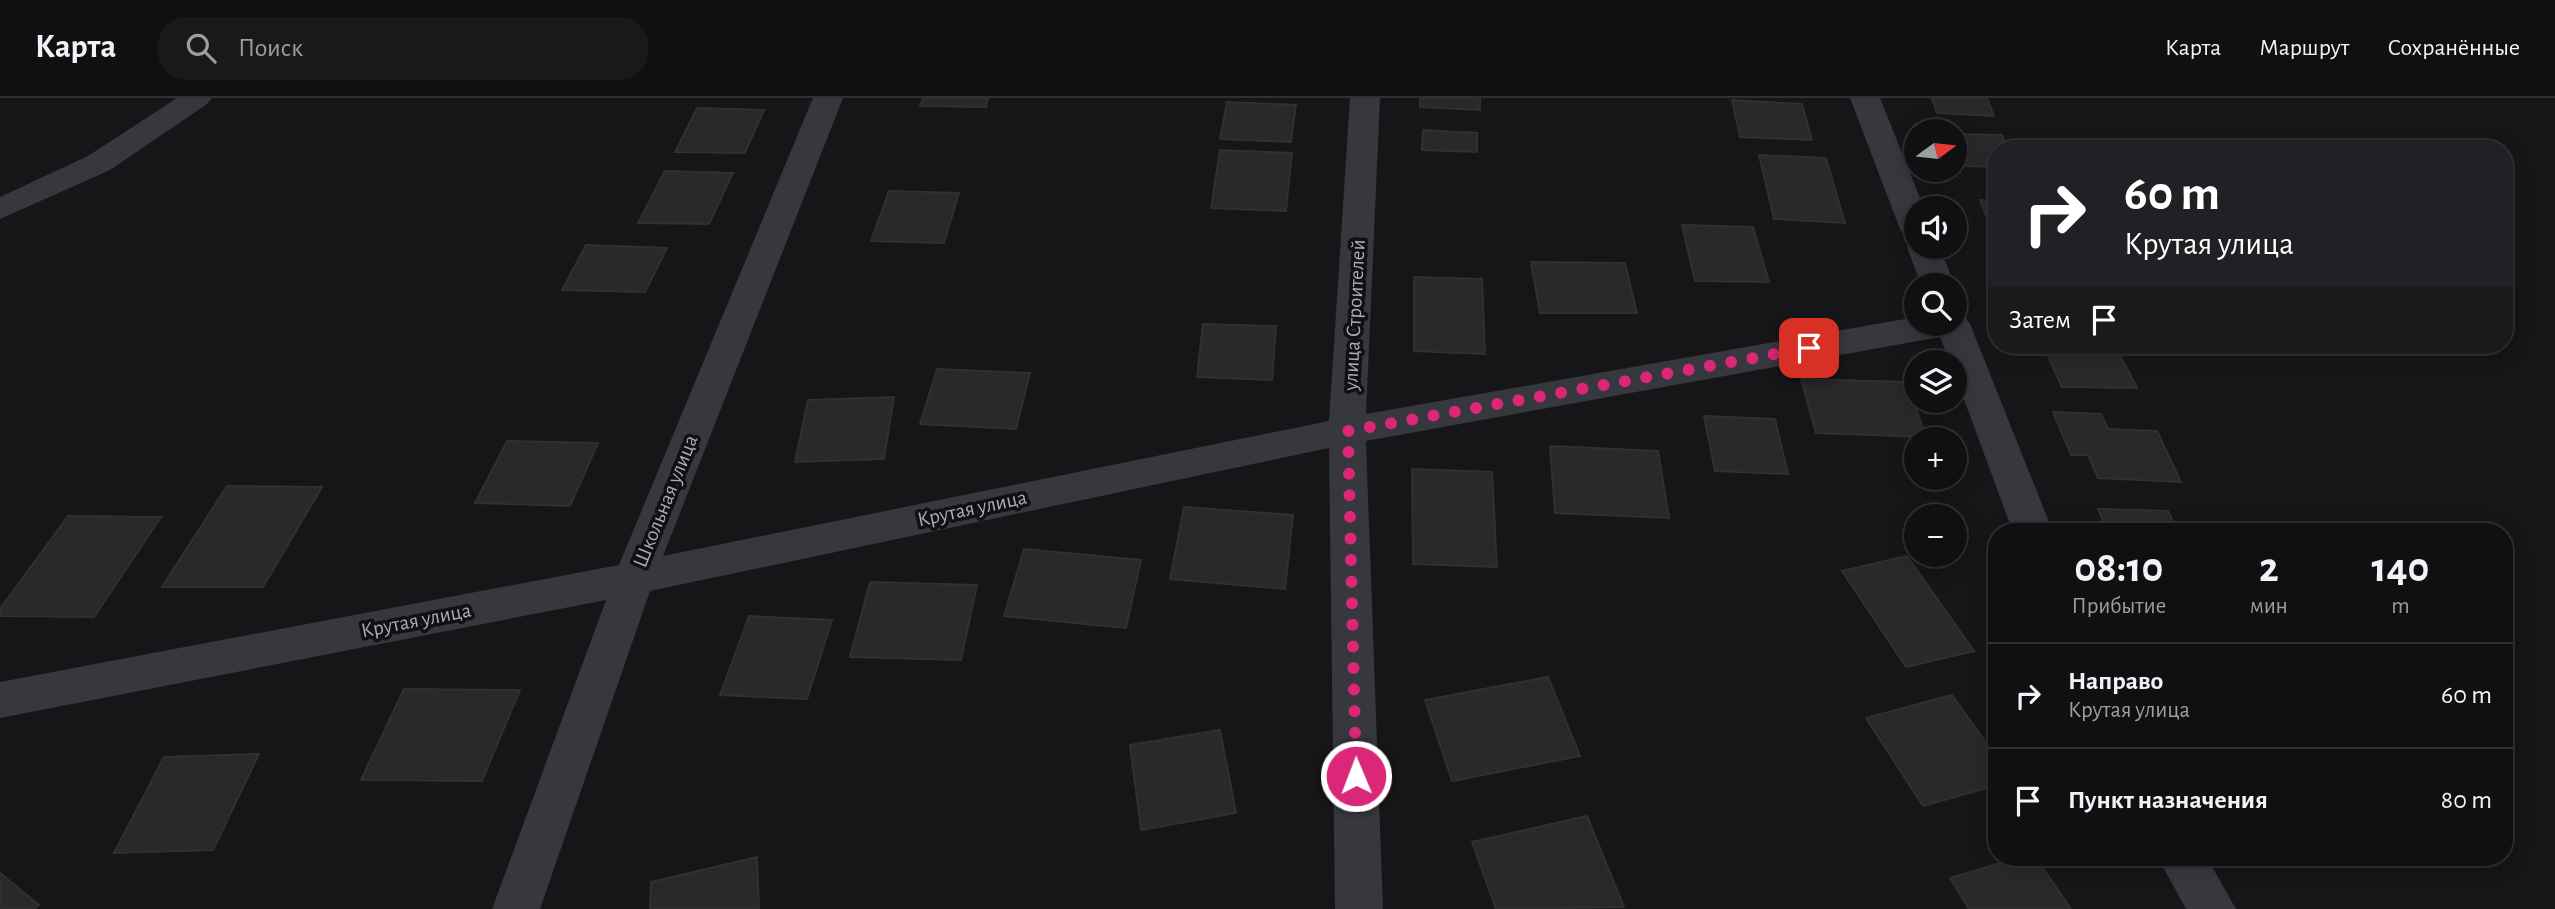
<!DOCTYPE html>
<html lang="ru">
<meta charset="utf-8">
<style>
:root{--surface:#101012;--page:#19191b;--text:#f1f3f6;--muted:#9c9d9f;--line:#303032}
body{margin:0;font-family:"Alegreya Sans",sans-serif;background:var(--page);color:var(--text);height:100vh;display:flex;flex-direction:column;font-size:26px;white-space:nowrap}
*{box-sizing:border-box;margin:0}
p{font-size:23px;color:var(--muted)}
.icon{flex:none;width:38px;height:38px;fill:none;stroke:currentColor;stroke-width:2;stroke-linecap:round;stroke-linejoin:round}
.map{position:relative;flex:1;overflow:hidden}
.panel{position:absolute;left:1988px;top:425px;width:525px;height:343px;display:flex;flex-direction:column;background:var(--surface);border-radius:28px;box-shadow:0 4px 18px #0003,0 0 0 2px var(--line)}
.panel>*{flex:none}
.top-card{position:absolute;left:1988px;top:42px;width:525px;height:214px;border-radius:28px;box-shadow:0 4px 18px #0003,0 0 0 2px var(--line);background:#202124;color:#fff;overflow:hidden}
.needle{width:46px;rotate:75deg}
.controls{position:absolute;left:1904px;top:21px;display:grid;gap:14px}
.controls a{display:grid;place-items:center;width:63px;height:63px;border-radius:50%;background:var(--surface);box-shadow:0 4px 18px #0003,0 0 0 2px var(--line);font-size:35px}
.pin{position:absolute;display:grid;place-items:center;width:60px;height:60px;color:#fff;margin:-30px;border-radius:14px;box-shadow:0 4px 10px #0006}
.me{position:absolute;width:77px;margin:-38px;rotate:359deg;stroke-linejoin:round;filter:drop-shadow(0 0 5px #0008)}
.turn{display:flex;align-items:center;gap:24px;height:147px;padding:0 21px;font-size:32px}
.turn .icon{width:91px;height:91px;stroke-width:2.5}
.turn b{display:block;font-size:49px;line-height:60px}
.then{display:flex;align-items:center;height:66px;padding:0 21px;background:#0003;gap:14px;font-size:26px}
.eta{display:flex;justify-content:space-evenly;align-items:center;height:119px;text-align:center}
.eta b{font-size:42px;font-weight:600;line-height:49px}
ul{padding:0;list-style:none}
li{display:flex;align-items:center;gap:21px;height:105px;padding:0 21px;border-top:2px solid var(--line)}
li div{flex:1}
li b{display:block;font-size:26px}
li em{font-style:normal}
header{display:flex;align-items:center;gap:42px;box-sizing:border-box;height:98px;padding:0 35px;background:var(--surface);border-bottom:2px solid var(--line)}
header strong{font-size:33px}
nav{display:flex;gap:38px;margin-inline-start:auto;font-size:24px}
.search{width:490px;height:63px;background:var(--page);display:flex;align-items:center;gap:18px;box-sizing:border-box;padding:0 24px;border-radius:28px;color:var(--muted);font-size:26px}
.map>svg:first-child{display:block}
.building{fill:#29292c;stroke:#303034;stroke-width:2}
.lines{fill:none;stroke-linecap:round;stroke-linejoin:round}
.minor{fill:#37383d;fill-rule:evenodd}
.route{stroke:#db2777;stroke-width:12;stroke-dasharray:0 21.6}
.labels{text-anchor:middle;stroke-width:7;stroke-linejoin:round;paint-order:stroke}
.street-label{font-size:21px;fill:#a8adb8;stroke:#111113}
</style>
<header>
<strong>Карта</strong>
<div class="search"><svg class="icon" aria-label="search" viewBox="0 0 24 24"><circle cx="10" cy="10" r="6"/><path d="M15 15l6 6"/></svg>Поиск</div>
<nav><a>Карта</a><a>Маршрут</a><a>Сохранённые</a></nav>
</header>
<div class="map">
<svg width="2555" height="811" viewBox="0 0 2555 811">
<rect width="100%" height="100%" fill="#161618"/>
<path class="building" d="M923 0H988L986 9 920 8Z
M1420 0H1480V12L1420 9Z
M1932 0H1987L1994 18 1937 15Z
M1732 2 1802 6 1812 42 1740 39Z
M1227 4 1296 7 1291 44 1220 41Z
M697 10 764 12 745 55 675 54Z
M1423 32 1477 35V54L1422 52Z
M1955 36 2002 37 2009 51H1997V69L1962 68 1955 52Z
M1220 52 1292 55 1286 113 1211 110Z
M1759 57 1826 60 1845 125 1774 121Z
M665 73 733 75 709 126 638 125Z
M889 93 959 95 944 145 871 143Z
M1980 102 1997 103V144Z
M1682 127 1753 129 1769 184 1695 183Z
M586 147 667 150 645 194 562 192Z
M1531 164 1625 165 1637 215H1540Z
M1414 179 1482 181 1485 256 1414 253Z
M1203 226 1276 228 1272 282 1197 279Z
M2043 247H2115L2137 290 2062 289Z
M937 271 1030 275 1016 331 920 326Z
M1801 281 1907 284 1926 339 1816 335Z
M894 299 884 361 795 364 808 302Z
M2053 314 2101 316 2108 331 2157 333 2181 384 2098 380 2088 357H2071Z
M1704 318 1775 321 1788 376 1715 373Z
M507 343 598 345 570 408 475 405Z
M1550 348 1658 353 1669 420 1555 415Z
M1412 371 1492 374 1497 469 1413 466Z
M227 388 322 389 263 489H162Z
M1184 409 1293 417 1285 491 1170 481Z
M2098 411 2168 413 2178 434H2108Z
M68 418 161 419 94 519 0 518V511Z
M1024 451 1141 462 1126 530 1004 518Z
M1907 458 1974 553 1906 569 1842 473Z
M870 484 977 487 961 562 850 559Z
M749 518 832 522 807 601 720 597Z
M1548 579 1580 658 1452 683 1425 602Z
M404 591 520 592 482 683 361 682Z
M1952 597 1997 660V687L1923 708 1866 620Z
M1220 632 1236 715 1141 732 1130 647Z
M259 656 213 752 114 755 164 659Z
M1587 718 1624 809 1496 811 1472 744Z
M757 759 759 811H650L651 784Z
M2017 760H2036L2071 811H1969L1950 780Z
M2259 760H2348L2351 766 2260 762Z
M0 775 39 807 34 811H0Z"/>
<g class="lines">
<path class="minor" d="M177 0H212L207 6 110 72 0 121V99L88 58Z
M813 0H843L663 458 1329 323 1350 0H1380L1366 316 1916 219V226H1955V215L1965 218 1970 226 2053 434H2013L1955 277V264H1950L1940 239 1366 343 1383 811H1335L1329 350 650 493 540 811H492L606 502 0 620V584L619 467Z
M1850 0H1880L1924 110H1916V149H1939L1955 187H1921L1907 149 1914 141 1905 138 1900 131Z
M2158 760H2207L2236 811H2186Z"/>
</g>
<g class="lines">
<path class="route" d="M1356 678 1348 333 1809 250"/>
</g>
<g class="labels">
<g class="street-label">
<text transform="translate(1354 217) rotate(-87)" y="7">улица Строителей</text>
<text transform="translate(665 403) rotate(-68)" y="7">Школьная улица</text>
<text transform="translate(972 410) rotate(-12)" y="7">Крутая улица</text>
<text transform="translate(416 522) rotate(-11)" y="7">Крутая улица</text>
</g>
</g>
</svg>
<div class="controls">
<a><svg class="needle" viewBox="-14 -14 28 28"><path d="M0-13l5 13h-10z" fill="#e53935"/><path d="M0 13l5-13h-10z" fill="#9c9d9f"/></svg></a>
<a><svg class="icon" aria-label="sound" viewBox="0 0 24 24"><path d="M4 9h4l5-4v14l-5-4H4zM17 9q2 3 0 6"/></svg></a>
<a><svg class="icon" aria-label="search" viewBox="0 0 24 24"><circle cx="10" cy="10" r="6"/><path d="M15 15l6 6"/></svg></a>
<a><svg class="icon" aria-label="layers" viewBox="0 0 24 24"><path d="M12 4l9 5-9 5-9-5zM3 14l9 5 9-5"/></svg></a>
<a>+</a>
<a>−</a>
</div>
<div class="pin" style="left:1809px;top:250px;background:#d93025"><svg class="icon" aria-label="arrive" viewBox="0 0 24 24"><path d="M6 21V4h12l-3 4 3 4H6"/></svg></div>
<svg class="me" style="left:1356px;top:678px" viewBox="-20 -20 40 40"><circle r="17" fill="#db2777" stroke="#fff" stroke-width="3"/><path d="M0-11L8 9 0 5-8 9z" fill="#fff"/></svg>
<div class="top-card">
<div class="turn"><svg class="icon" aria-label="right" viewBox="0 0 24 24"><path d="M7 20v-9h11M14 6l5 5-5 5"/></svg><div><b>60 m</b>Крутая улица</div></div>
<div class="then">Затем<svg class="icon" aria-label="arrive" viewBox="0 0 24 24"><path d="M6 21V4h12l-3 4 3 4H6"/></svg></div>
</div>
<section class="panel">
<div class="eta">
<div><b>08:10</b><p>Прибытие</p></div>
<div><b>2</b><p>мин</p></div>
<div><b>140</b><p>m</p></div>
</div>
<ul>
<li><svg class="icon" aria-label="right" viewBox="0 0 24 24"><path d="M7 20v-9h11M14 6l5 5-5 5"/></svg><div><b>Направо</b><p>Крутая улица</p></div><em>60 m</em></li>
<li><svg class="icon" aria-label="arrive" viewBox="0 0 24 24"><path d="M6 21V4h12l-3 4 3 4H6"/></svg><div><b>Пункт назначения</b></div><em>80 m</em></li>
</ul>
</section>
</div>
